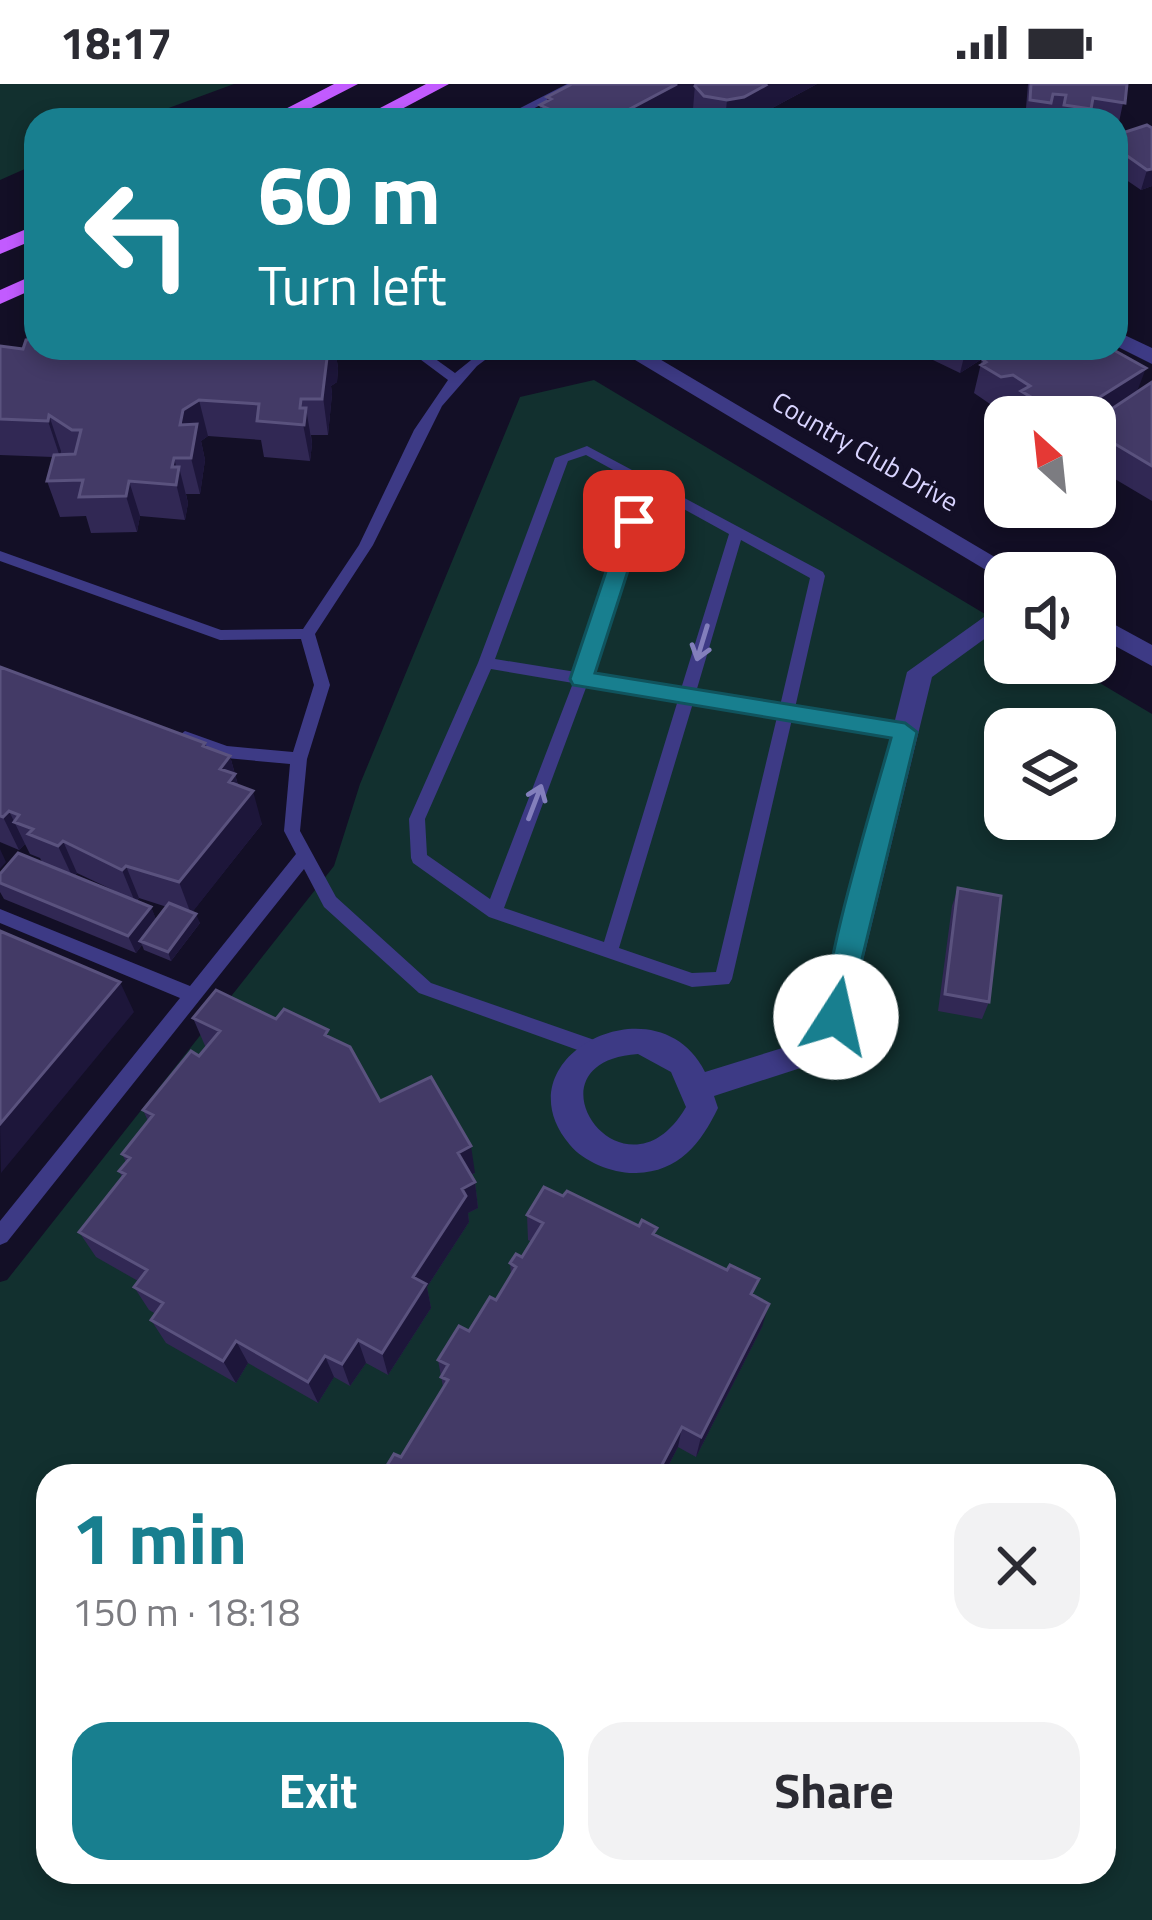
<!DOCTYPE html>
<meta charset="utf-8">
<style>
:root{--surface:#fff;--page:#f2f2f3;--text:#2b2b33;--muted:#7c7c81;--accent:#187f8f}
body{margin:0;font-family:"Titillium Web",sans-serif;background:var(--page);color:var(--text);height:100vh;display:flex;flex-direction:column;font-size:45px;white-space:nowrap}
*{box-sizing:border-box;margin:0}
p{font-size:39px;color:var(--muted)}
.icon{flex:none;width:66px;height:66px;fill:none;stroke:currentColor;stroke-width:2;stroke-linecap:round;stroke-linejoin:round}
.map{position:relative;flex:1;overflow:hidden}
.sheet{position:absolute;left:36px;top:1380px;width:1080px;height:420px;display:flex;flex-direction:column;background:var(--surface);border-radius:36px;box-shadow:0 6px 18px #0003}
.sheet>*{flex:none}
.guide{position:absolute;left:24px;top:24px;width:1104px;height:252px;border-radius:36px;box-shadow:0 6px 18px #0003;background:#187f8f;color:#fff;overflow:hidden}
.needle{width:78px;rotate:333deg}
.fabs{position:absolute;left:984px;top:312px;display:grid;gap:24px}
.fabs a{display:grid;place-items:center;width:132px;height:132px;border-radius:24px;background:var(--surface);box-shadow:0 6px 18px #0003;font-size:60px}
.pin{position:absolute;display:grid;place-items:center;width:102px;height:102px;color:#fff;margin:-51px;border-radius:24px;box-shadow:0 6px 18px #0006}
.me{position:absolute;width:132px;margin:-66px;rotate:10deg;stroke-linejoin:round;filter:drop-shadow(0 0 9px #0008)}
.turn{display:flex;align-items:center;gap:42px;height:252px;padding:0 36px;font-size:54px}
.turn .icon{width:156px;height:156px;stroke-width:2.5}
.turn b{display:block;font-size:84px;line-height:102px}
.round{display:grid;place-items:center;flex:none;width:126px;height:126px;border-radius:36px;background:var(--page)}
.head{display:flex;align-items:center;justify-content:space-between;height:204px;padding:0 36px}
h1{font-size:72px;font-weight:700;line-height:90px;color:var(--accent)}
.cta{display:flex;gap:24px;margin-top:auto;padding:24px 36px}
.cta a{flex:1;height:138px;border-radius:36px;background:var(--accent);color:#fff;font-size:48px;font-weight:700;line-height:138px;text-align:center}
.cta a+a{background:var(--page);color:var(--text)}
.status{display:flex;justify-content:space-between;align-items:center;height:84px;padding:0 60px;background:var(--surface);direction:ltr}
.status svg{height:33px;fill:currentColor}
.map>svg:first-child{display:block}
.green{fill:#12302f;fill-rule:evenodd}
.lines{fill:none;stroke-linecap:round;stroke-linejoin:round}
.service{fill:#3d3a85;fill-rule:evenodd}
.minor{fill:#3d3a85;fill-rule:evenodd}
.tertiary{fill:#3d3a85;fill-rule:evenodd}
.primary{fill:#c25bff;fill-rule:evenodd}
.wall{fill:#312854;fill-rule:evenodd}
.shaded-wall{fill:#1d163a}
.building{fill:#433a66;stroke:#5a527e;stroke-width:3}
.oneway{stroke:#837fbc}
.route{fill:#187f8f;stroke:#10535d;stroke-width:3}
.labels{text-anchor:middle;stroke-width:9;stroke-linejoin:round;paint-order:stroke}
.far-street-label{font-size:27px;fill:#d9d4ff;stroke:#130f26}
</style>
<div class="status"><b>18:17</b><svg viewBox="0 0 49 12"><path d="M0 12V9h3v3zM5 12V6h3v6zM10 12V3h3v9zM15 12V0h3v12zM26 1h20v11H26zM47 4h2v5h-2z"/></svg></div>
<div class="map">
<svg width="1152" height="1836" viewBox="0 0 1152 1836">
<rect width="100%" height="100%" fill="#130f26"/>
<path class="green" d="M0 0H234L136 36H36V80L0 96Z
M594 296 1005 542V579H1066L1152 630V1836H0V1198L7 1196 334 782 360 700 520 313ZM1005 645H1095V735H1005ZM48 1392H1104V1788H48Z"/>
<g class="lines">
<path class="service" d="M567 0H580L512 36H497Z
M405 264H420L455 289 486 264H501L477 282 442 322 373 461 315 550 330 601 307 675 300 747 336 813 431 899 603 959 606 965 603 971 597 973 419 909 324 823 304 785 7 1158 0 1161V1137L180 914 0 839V825L190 902 296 770 284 747 290 680 226 674 179 657 177 653 185 647 227 662 293 668 314 601 301 555 220 556 0 477V467L221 546 303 545 359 461 414 346 448 296Z
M587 362 823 488 825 492 795 624 905 642 913 648 905 654 792 635 732 895 729 900 692 903 489 833 413 779 411 774 409 735 478 579 555 374ZM586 371 639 400 576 588 495 575 568 377ZM651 407 729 450 681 605 591 591ZM741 456 810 494 780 622 696 608ZM491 585 573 599 490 815 427 771 425 735ZM587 601 678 616 604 858 504 824ZM693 619 777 633 716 888 692 889 619 864Z"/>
<path class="minor" d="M1116 247 1152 264V280L1116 262Z
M1005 518V540L932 593 847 942 813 980 714 1012 718 1024C701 1059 679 1088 636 1089 614 1090 584 1078 570 1061 496 974 657 892 705 988L792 961 822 928 907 588ZM638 970 671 988 686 1023C624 1129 518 978 638 970Z"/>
<path class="tertiary" d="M615 264H641L1022 489H1005V496L1001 495Z
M1095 530 1152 561V582L1095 551Z"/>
<path class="primary" d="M334 0H358L288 36H264Z
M426 0H449L381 36H357Z
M36 141V155L0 170V156Z
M36 190V204L0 220V206Z"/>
</g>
<path class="wall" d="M572 0H817L763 29 762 36H693V25L673 36H520L540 29V21L547 17V13Z
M1028 0H1127L1119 38H1116V36L1088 34V36H1056H1060L1061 31 1048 29 1047 36H1025Z
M1147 41 1152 102 1141 106 1116 89V51Z
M0 262 23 265 335 264 338 284 337 298 331 302 332 310 328 351H311L312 360 310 377 264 373 261 356 208 352 201 357 205 376 200 410H186L188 419 185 436 140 432 137 448 91 449 86 432 60 433 47 397 53 373 0 371Z
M857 264H895L876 276Z
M908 264H1085L1084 270 1137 308 1152 298V417L1098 385 1095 390V333H1014L1016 327 1005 320 993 322 974 309 982 275 960 289Z
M0 583 205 659 207 663 230 672 238 701 262 740 192 828 200 839 171 877 144 866 142 861 136 869 4 815 0 808V790L42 778 40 774 30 770 25 760 19 766 0 758ZM77 789 117 808 75 792ZM139 814 167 823 156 836 151 823 137 817Z
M958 804 989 918 982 935 938 927 952 822Z
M193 934 276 935 330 954 380 1017 475 1089 471 1091 475 1098 478 1124 468 1129 469 1138 427 1203 431 1224 388 1291 366 1279 350 1302 334 1293 318 1319 248 1279 236 1299 166 1259 151 1236 156 1230 149 1226 134 1203 138 1197 96 1173 79 1148 122 1093 119 1087 126 1078 122 1070 148 1037 143 1026 206 964Z
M527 1131 656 1151 755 1212 762 1243 696 1373 678 1363 663 1392H389L386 1383 401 1373 443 1303 438 1276 469 1247 496 1216 511 1191 510 1179 522 1173 532 1158 528 1156Z"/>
<path class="shaded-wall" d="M677 0H695L693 25 673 36H609Z
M759 0H817L763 29 762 36H725L727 16Z
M1152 85V102L1141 106 1147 86Z
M328 264H335L338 284 337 298 331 302 332 310 328 351 318 274 319 269Z
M880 264H895L876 276 877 265Z
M973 264H999L960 289 965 269Z
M1146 284 1135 313 1095 339V333H1081L1084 323Z
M301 315 304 336 306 324 312 360 310 377 300 324Z
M199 316 208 352 201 357 205 376 200 410 191 374 193 361 190 376 180 341 183 326Z
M1074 317 1069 333H1054L1056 328Z
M49 331 61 367 60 373 48 337Z
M174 374 178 389 179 383 188 419 185 436 172 383Z
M129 397 140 432 137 448 126 412Z
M230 672 243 720 253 707 262 740 191 830 179 798 220 685Z
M9 727 25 760 19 766 3 733Z
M63 757 77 789 73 794 58 762Z
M0 765 6 778 0 785Z
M126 782 139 814 135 818 122 786Z
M151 823 158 840 140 857 142 861 136 869 128 852Z
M196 830 200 839 171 877 168 868Z
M120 898 134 928 1 1089 0 1040Z
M471 1062 475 1089 461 1095 458 1069Z
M475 1098 478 1124 468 1129 469 1138 427 1203 431 1224 388 1291 382 1269 413 1193 462 1105Z
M769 1220 762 1243 696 1373 701 1353Z
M358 1256 366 1279 350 1302 342 1280Z
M236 1257 248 1279 236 1299 223 1277Z
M325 1272 334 1293 318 1319 308 1298Z
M682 1343 678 1363 663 1392H656Z"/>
<path class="building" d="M572 0H677L609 36H593L585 32 577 36H520L551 26 540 21 551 15 547 13Z
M696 0H765L766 1 744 13 727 16 704 12 695 2Z
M1031 0H1127L1125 19 1093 14 1091 25 1064 21 1066 11 1053 10 1051 19 1030 16Z
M1147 41 1152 44V85L1147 86 1116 64V51Z
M36 255V264H328L319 269 318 274H327L322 315H301L300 324H306L304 341 257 337 259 320 199 316 183 326 180 341 197 340 191 374H174L172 383H179L176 401 129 397 126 412 79 413 83 396 47 397 54 371 75 370 81 346H72L49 331 48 337 0 335V262L23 265 26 256Z
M954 264H973L965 269Z
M1000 264H1073L1083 270 1093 264H1110L1146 284 1084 323 1074 317 1056 328 1021 307 1030 302 1013 291 1001 293 981 281 986 278 982 275Z
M1152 298V382L1095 348V336Z
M0 583 205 659 203 662 230 672 220 685 235 690 229 698 253 707 179 798 126 782 122 786 63 757 58 762 28 750 33 745 14 738 19 731 9 727 3 733 0 732Z
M18 769 151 823 128 852 0 799V790Z
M958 804 1001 812 989 918 945 910Z
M169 819 196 830 168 868 140 857Z
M0 847 120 898 0 1040Z
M216 906 276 935 284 925 328 946 325 951 350 963 380 1017 431 993 471 1062 458 1069 475 1098 462 1105 466 1112 413 1193 426 1200 382 1269 358 1256 342 1280 325 1272 308 1298 236 1257 223 1277 151 1236 163 1219 134 1203 147 1186 79 1148 125 1090 119 1087 130 1074 122 1070 153 1031 143 1026 191 967 199 972 220 947 193 934Z
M544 1103 563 1112 567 1107 639 1142 642 1136 657 1144 653 1150 727 1186 730 1181 759 1195 751 1210 769 1220 701 1353 682 1343 656 1392H399L386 1383 394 1370 401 1373 448 1296 441 1293 448 1281 438 1276 459 1242 469 1247 490 1213 496 1216 516 1183 510 1179 516 1170 522 1173 543 1139 527 1131Z"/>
<defs><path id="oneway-shaft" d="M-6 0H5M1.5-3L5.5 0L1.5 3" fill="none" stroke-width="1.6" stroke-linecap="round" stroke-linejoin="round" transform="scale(3)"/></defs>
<g class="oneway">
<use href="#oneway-shaft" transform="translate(702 559) rotate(107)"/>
<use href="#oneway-shaft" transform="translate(535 718) rotate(-69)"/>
</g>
<path class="route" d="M634 430 644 437 595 589 905 639 917 648 846 941H827C813 911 879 699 891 654L573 601 570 595 623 437Z"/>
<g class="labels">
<g class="far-street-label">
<text transform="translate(865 368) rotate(30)" y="9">Country Club Drive</text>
</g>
</g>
</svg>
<div class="fabs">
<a><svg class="needle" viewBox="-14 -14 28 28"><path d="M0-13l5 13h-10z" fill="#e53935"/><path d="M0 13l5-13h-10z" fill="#7c7c81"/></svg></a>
<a><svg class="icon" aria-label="sound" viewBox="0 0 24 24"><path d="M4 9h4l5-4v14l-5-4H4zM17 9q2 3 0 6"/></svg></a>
<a><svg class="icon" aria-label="layers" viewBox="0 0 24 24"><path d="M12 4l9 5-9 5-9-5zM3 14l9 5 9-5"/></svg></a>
</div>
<div class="pin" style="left:634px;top:437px;background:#d93025"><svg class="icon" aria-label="arrive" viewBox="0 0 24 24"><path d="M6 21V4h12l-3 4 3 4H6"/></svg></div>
<svg class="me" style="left:836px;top:933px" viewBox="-20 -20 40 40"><circle r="19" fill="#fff"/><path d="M0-13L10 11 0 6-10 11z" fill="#187f8f"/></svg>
<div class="guide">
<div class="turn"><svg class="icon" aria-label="left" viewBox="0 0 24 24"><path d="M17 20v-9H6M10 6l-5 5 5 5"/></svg><div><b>60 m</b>Turn left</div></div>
</div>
<section class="sheet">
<div class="head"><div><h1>1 min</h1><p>150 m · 18:18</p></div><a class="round"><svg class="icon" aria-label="close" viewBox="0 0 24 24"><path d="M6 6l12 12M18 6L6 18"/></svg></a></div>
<div class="cta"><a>Exit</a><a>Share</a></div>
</section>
</div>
